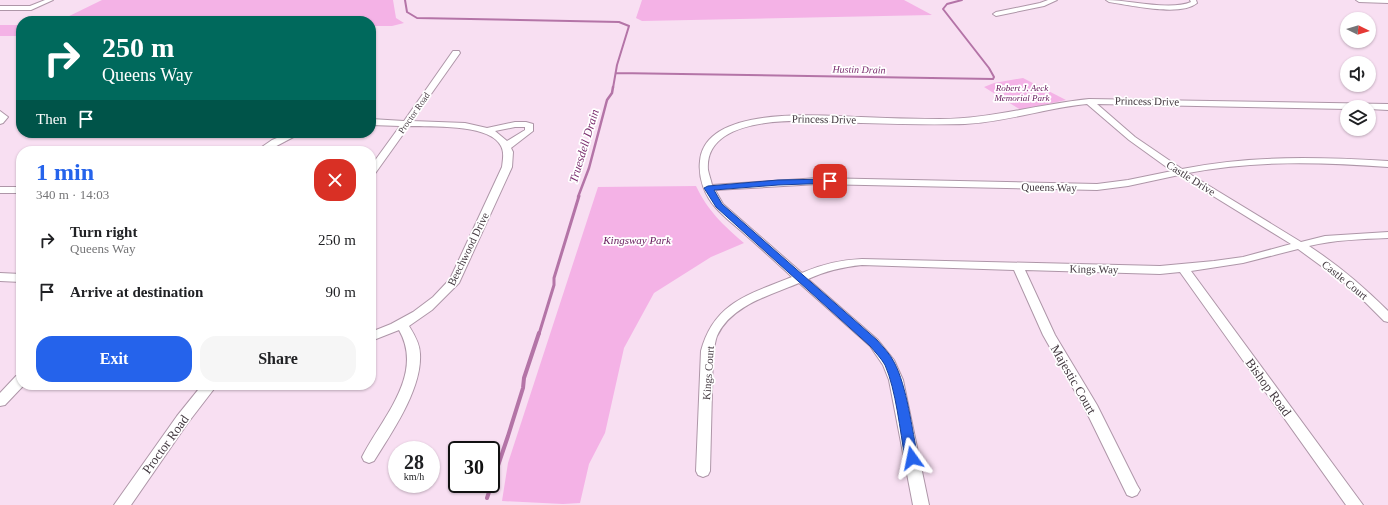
<!DOCTYPE html>
<meta charset="utf-8">
<style>
:root{--surface:#fff;--page:#f6f6f6;--text:#202124;--muted:#757577;--accent:#2563eb}
body{margin:0;font-family:"Times New Roman",serif;background:var(--page);color:var(--text);height:100vh;display:flex;flex-direction:column;font-size:15px;white-space:nowrap}
*{box-sizing:border-box;margin:0}
p{font-size:13px;color:var(--muted)}
.icon{flex:none;width:22px;height:22px;fill:none;stroke:currentColor;stroke-width:2;stroke-linecap:round;stroke-linejoin:round}
.map{position:relative;flex:1;overflow:hidden}
.panel{position:absolute;left:16px;top:146px;width:360px;height:244px;display:flex;flex-direction:column;background:var(--surface);border-radius:16px;box-shadow:0 1px 3px #0004}
.panel>*{flex:none}
.guide{position:absolute;left:16px;top:16px;width:360px;height:122px;border-radius:16px;box-shadow:0 1px 3px #0004;background:#00695c;color:#fff;overflow:hidden}
.needle{width:26px;rotate:95deg}
.controls{position:absolute;left:1340px;top:12px;display:grid;gap:8px}
.controls a{display:grid;place-items:center;width:36px;height:36px;border-radius:50%;background:var(--surface);box-shadow:0 1px 3px #0004;font-size:20px}
.speed{position:absolute;left:388px;top:441px;display:flex;gap:8px;font-size:20px;font-weight:700;text-align:center}
.speed>*{display:grid;place-content:center;width:52px;height:52px;border-radius:50%;background:var(--surface);box-shadow:0 1px 3px #0004;line-height:1}
.speed small{font-size:10px;font-weight:400}
.speed .limit{border:2px solid #111;border-radius:6px;background:#fff;color:#111}
.pin{position:absolute;display:grid;place-items:center;width:34px;height:34px;color:#fff;margin:-17px;border-radius:8px;box-shadow:0 2px 6px #0006}
.me{position:absolute;width:44px;margin:-22px;rotate:348deg;stroke-linejoin:round;filter:drop-shadow(0 0 3px #0008)}
.turn{display:flex;align-items:center;gap:14px;height:84px;padding:0 20px;font-size:18px}
.turn .icon{width:52px;height:52px;stroke-width:2.5}
.turn b{display:block;font-size:28px;line-height:34px}
.then{display:flex;align-items:center;height:38px;padding:0 20px;background:#0003;gap:8px;font-size:15px}
.round{display:grid;place-items:center;flex:none;width:42px;height:42px;border-radius:16px;background:var(--page)}
.summary{display:flex;align-items:center;justify-content:space-between;height:68px;padding:0 20px}
h1{font-size:24px;font-weight:700;line-height:30px;color:var(--accent)}
.primary-button{display:flex;gap:8px;margin-top:auto;padding:8px 20px}
.primary-button a{flex:1;height:46px;border-radius:16px;background:var(--accent);color:#fff;font-size:16px;font-weight:700;line-height:46px;text-align:center}
.primary-button a+a{background:var(--page);color:var(--text)}
ul{padding:0;list-style:none}
li{display:flex;align-items:center;gap:12px;height:52px;padding:0 20px}
li div{flex:1}
li b{display:block;font-size:15px}
li em{font-style:normal}
.map>svg:first-child{display:block}
.green{fill:#f4b2e6}
.lines{fill:none;stroke-linecap:round;stroke-linejoin:round}
.stream-far3{stroke:#b474a7;stroke-width:2}
.stream-far2{stroke:#b474a7;stroke-width:2.5}
.stream-far1{stroke:#b474a7;stroke-width:3}
.stream{stroke:#b474a7;stroke-width:4}
.street-casing{stroke:#ae96a8;stroke-width:2}
.street{fill:#fff;fill-rule:evenodd}
.route{fill:#2563eb;stroke:#184099}
.labels{text-anchor:middle;stroke-width:3.5;stroke-linejoin:round;paint-order:stroke}
.far-park-label{font-size:9px;font-style:italic;fill:#65185a;stroke:#fff}
.far-street-label{font-size:9px;fill:#433940;stroke:#fff}
.far-water-label{font-size:10px;font-style:italic;fill:#7a2d6e;stroke:#fff}
.street-label{font-size:11px;fill:#433940;stroke:#fff}
.park-label{font-size:11px;font-style:italic;fill:#65185a;stroke:#fff}
.water-label{font-size:12px;font-style:italic;fill:#7a2d6e;stroke:#fff}
.near-street-label{font-size:13px;fill:#433940;stroke:#fff}
</style>
<div class="map">
<svg width="1388" height="505" viewBox="0 0 1388 505">
<rect width="100%" height="100%" fill="#f8dff2"/>
<path class="green" d="M102 0H393L396 18 404 23 392 26H371V21H59Z
M642 0H904L932 15 642 21 636 18Z
M0 25H21V36H0Z
M1023 78 1066 100 1021 110 984 87 994 83Z
M696 186C708 211 723 225 744 243L711 257 654 293 624 348 605 433 589 464 580 503 563 504 502 501 508 463 598 187Z"/>
<g class="lines">
<path class="stream-far3" d="M405 0 407 12 417 18 619 22 629 26 617 65 613 88
M616 73 993 79 994 77 989 68 943 9 947 4 962 0"/>
<path class="stream-far2" d="M578 197 589 168 607 100 612 93 613 87"/>
<path class="stream-far1" d="M539 334 554 285V278L579 196"/>
<path class="stream" d="M487 498 508 436 523 388 524 378 539 333"/>
<g class="street-casing">
<path id="street" d="M45 0H53L31 10H0V6H30Z
M1048 0H1057L1044 6 996 16 993 14 996 12 1040 3Z
M1106 0C1129 0 1170 11 1191 2L1190 0H1196L1197 3C1181 17 1130 5 1109 2Z
M1356 0H1388V3L1359 2Z
M453 51H459L460 53 412 121 465 123 487 128 515 122H526L533 124V131L511 148 513 152 512 167 459 283 432 310 409 326C414 334 420 344 420 354 422 389 392 432 374 461L369 463 364 461 362 457C381 419 425 375 399 330L371 341V332L391 324 413 312 433 297 450 279 502 167C503 159 505 150 499 143 485 124 431 127 409 126L374 175 371 176V166L400 126 371 125V119L404 121ZM515 127H525V130L507 141 495 131Z
M1089 99 1388 104V110L1369 109V107H1347V109L1097 104 1135 137 1182 169C1250 155 1319 157 1388 161V167C1321 162 1254 160 1188 173L1301 242 1325 236 1388 232V238C1361 239 1335 240 1309 246 1338 265 1363 286 1388 311V322L1384 321 1350 287 1298 249 1243 263 1191 271 1363 505H1346L1180 272 1160 274 1025 270 1055 335 1097 405 1137 485 1140 490 1137 495 1132 497 1127 495 1086 411 1043 335 1014 270 862 265C842 267 826 271 808 279L878 340 894 360 903 380 929 505H913L889 380 883 365 870 346 799 283C771 295 731 305 717 336 715 341 715 346 713 351L710 471 708 475 703 477 698 475 696 471 701 351C714 302 750 294 792 277 775 261 758 246 740 230 732 223 723 216 716 208 705 196 698 178 700 161 705 104 823 116 861 117 887 118 914 119 940 119 991 119 1039 104 1089 99ZM1087 104 1129 140 1172 171 1128 180 1097 184 818 178 712 185C711 180 709 175 708 170 703 108 825 121 861 123 896 124 930 125 965 124 1006 122 1046 108 1087 104ZM1179 175 1291 244 1243 257 1214 261 1160 266 862 259C840 260 822 264 802 273L723 204 715 190 818 184 1097 190 1128 186Z
M0 111 8 117 3 123 0 124Z
M289 133H301L267 151H256L272 140Z
M0 187H21V193H0Z
M0 273 21 274V282L0 281Z
M21 375V385H24L5 405 0 406V393L16 376Z
M202 385H217L187 424 131 505H114L177 416Z"/>
</g>
<use href="#street" class="street"/>
</g>
<path class="route" d="M830 179H833V183L778 185 714 190 722 204 877 340C883 347 890 354 894 362 907 386 912 430 918 458L916 462 912 463 907 462 905 458C900 431 896 390 885 365 881 358 875 352 870 346L716 207 704 188 708 186 778 180Z"/>
<g class="labels">
<g class="far-park-label">
<text x="1022" y="91">Robert J. Aeck<tspan x="1022" dy="10">Memorial Park</tspan></text>
</g>
<g class="far-street-label">
<text transform="translate(414 113) rotate(-55)" y="3">Proctor Road</text>
</g>
<g class="far-water-label">
<text transform="translate(859 69) rotate(1)" y="4">Hustin Drain</text>
</g>
<g class="street-label">
<text transform="translate(1147 101) rotate(1)" y="4">Princess Drive</text>
<text transform="translate(824 119) rotate(1)" y="4">Princess Drive</text>
<text transform="translate(1191 178) rotate(32)" y="4">Castle Drive</text>
<text transform="translate(1049 187) rotate(1)" y="4">Queens Way</text>
<text transform="translate(468 249) rotate(-64)" y="4">Beechwood Drive</text>
<text transform="translate(1094 269) rotate(1)" y="4">Kings Way</text>
<text transform="translate(1345 280) rotate(39)" y="4">Castle Court</text>
<text transform="translate(708 373) rotate(-86)" y="4">Kings Court</text>
</g>
<g class="park-label">
<text x="637" y="244">Kingsway Park</text>
</g>
<g class="water-label">
<text transform="translate(584 146) rotate(-73)" y="4">Truesdell Drain</text>
</g>
<g class="near-street-label">
<text transform="translate(1074 379) rotate(60)" y="5">Majestic Court</text>
<text transform="translate(1269 387) rotate(54)" y="5">Bishop Road</text>
<text transform="translate(165 444) rotate(-54)" y="5">Proctor Road</text>
</g>
</g>
</svg>
<div class="controls">
<a><svg class="needle" viewBox="-14 -14 28 28"><path d="M0-13l5 13h-10z" fill="#e53935"/><path d="M0 13l5-13h-10z" fill="#757577"/></svg></a>
<a><svg class="icon" aria-label="sound" viewBox="0 0 24 24"><path d="M4 9h4l5-4v14l-5-4H4zM17 9q2 3 0 6"/></svg></a>
<a><svg class="icon" aria-label="layers" viewBox="0 0 24 24"><path d="M12 4l9 5-9 5-9-5zM3 14l9 5 9-5"/></svg></a>
</div>
<div class="speed"><div>28<small>km/h</small></div><div class="limit">30</div></div>
<div class="pin" style="left:830px;top:181px;background:#d93025"><svg class="icon" aria-label="arrive" viewBox="0 0 24 24"><path d="M6 21V4h12l-3 4 3 4H6"/></svg></div>
<svg class="me" style="left:912px;top:458px" viewBox="-20 -20 40 40"><path d="M0-17L14 15 0 8-14 15z" fill="#2563eb" stroke="#fff" stroke-width="4"/></svg>
<div class="guide">
<div class="turn"><svg class="icon" aria-label="right" viewBox="0 0 24 24"><path d="M7 20v-9h11M14 6l5 5-5 5"/></svg><div><b>250 m</b>Queens Way</div></div>
<div class="then">Then<svg class="icon" aria-label="arrive" viewBox="0 0 24 24"><path d="M6 21V4h12l-3 4 3 4H6"/></svg></div>
</div>
<section class="panel">
<div class="summary"><div><h1>1 min</h1><p>340 m · 14:03</p></div><a class="round" style="background:#d93025;color:#fff"><svg class="icon" aria-label="close" viewBox="0 0 24 24"><path d="M6 6l12 12M18 6L6 18"/></svg></a></div>
<ul>
<li><svg class="icon" aria-label="right" viewBox="0 0 24 24"><path d="M7 20v-9h11M14 6l5 5-5 5"/></svg><div><b>Turn right</b><p>Queens Way</p></div><em>250 m</em></li>
<li><svg class="icon" aria-label="arrive" viewBox="0 0 24 24"><path d="M6 21V4h12l-3 4 3 4H6"/></svg><div><b>Arrive at destination</b></div><em>90 m</em></li>
</ul>
<div class="primary-button"><a>Exit</a><a>Share</a></div>
</section>
</div>
